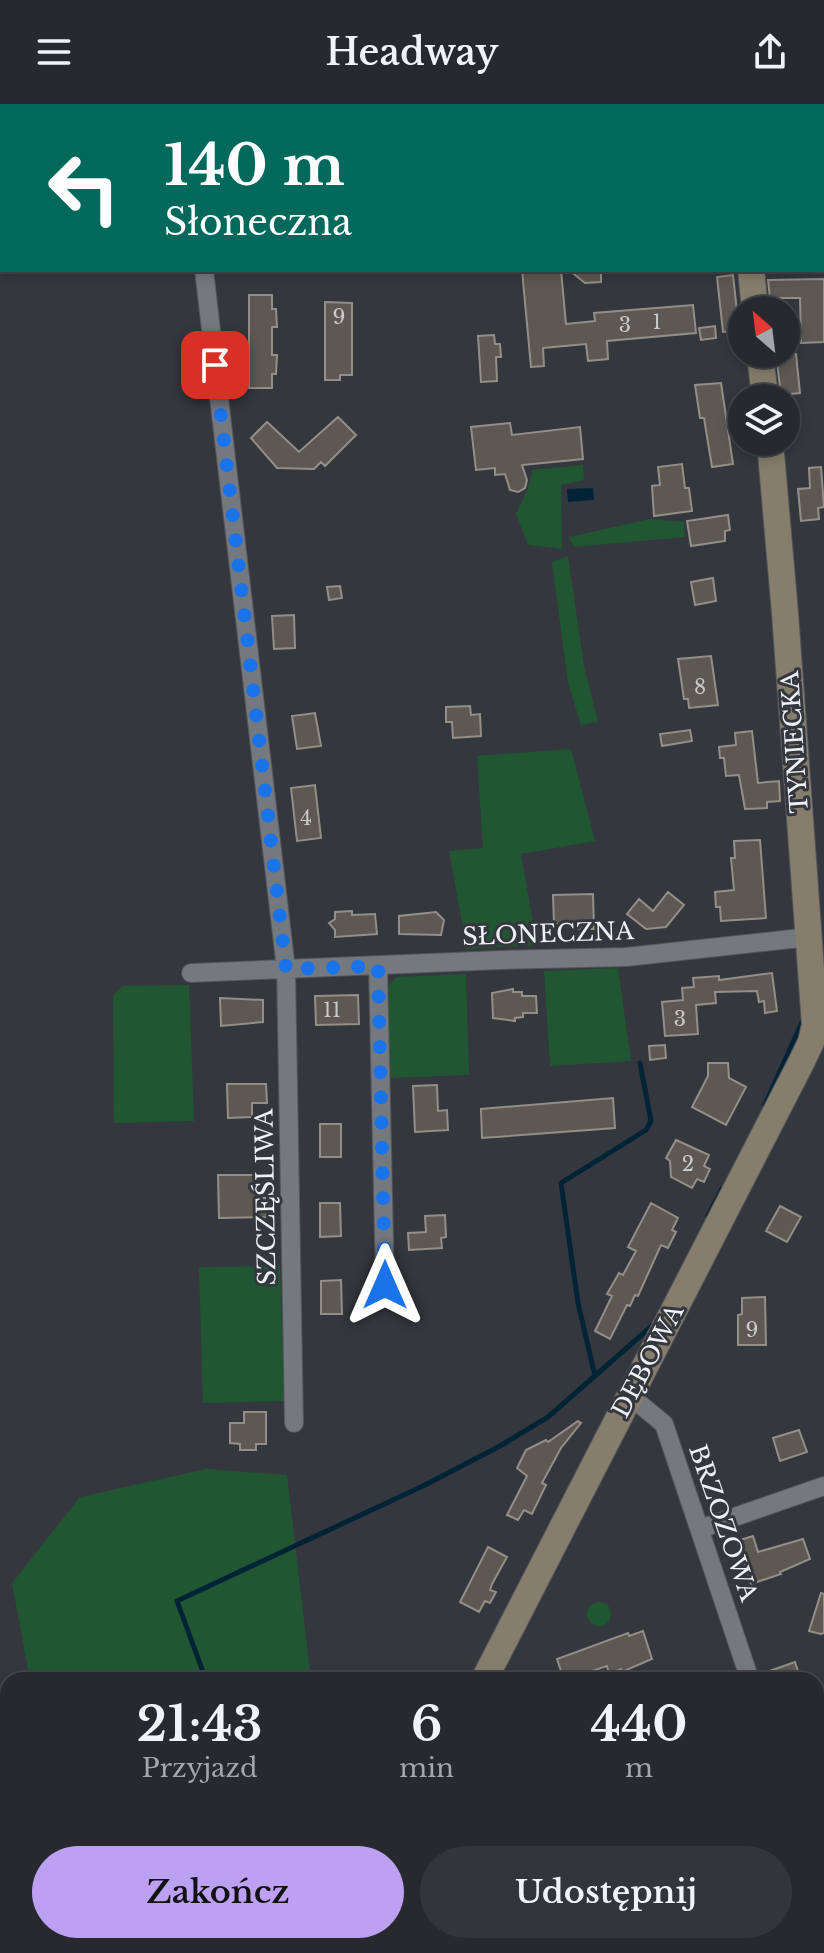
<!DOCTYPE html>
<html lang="pl">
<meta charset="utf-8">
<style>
:root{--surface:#27292e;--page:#33353a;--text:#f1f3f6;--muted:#a4a6aa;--line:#43454a;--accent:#bca0f2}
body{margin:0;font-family:"Libre Baskerville",serif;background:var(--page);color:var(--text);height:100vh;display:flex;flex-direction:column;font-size:30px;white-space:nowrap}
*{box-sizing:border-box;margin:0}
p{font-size:26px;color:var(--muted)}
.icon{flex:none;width:44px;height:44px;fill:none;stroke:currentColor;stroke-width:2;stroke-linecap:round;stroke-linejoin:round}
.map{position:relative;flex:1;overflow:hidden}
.panel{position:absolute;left:0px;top:1568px;width:824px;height:282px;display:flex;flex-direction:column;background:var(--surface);border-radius:24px 24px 0 0;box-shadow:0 4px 12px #0003,0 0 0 2px var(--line)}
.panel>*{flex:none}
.top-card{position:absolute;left:0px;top:0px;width:824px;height:168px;box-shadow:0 4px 12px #0003,0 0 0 2px var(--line);background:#00695c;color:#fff;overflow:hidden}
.needle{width:52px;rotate:332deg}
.buttons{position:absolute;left:728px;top:192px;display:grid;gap:16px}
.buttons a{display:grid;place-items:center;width:72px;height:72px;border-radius:50%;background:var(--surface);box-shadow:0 4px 12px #0003,0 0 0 2px var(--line);font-size:40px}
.pin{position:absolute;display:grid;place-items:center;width:68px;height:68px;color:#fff;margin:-34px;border-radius:16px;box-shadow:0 4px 12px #0006}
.me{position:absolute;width:88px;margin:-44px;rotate:0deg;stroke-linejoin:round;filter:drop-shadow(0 0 6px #0008)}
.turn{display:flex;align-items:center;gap:28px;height:168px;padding:0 32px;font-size:36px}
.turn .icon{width:104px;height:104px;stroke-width:2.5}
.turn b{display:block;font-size:56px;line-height:68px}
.eta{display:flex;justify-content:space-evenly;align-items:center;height:136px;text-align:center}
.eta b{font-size:48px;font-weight:600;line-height:56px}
.cta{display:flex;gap:16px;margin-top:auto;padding:16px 32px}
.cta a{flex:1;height:92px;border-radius:48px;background:var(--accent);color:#111;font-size:32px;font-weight:600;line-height:92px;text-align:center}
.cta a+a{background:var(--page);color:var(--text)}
header{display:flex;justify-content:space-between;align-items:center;height:104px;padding:0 32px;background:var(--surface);font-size:36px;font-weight:600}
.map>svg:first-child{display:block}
.green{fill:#205732}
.water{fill:#002436}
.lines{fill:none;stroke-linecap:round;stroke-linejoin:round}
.stream{stroke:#002436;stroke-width:5}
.building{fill:#5d5851;stroke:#938f87;stroke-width:2}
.street-casing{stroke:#52555a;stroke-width:20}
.secondary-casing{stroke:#52555a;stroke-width:28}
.street{stroke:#74787f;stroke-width:18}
.secondary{stroke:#867d6c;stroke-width:26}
.route{stroke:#1a73e8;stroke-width:14;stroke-dasharray:0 25.2}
.labels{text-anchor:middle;stroke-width:6;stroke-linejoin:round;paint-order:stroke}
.number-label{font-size:20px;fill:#c9cacb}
.street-label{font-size:24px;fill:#edf0f4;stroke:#34373e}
</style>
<header><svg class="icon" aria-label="menu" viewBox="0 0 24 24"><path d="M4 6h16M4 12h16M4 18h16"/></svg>Headway<svg class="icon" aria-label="share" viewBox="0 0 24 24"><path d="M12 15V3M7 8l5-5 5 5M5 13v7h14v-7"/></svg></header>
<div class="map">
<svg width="824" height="1849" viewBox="0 0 824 1849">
<rect width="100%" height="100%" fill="#34373e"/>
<path class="green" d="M583 361 584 376 561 381 562 445 528 441 516 410 528 385 532 366Z
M650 415 684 418 685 433 574 443 569 433Z
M568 452 584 562 598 618 581 621 568 579 552 458Z
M571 645 595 737 521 750 537 841 467 845 449 747 483 744 477 652Z
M618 864 631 957 550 962 544 867Z
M466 870 469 971 390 974 388 882 397 873Z
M189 881 194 1017 114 1019 113 892 122 882Z
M280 1162 284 1297 203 1299 199 1163Z
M206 1365 287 1371 311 1576H30L12 1479 80 1393Z
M587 1510a12 12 0 1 1 24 0a12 12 0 1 1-24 0Z
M0 1612 8 1615V1649L0 1646Z"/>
<path class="water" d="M593 384 594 396 568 398 567 385Z"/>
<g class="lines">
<path class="stream" d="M765 1001 803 916
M708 1112 722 1085
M595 1272 578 1199 561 1079 646 1026 651 1017 640 959
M206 1576 177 1497 425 1381 500 1342 548 1313 654 1220
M0 1628 8 1631
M129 1842 131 1849"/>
</g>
<path class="building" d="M522 166H561L566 220 595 217 594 209 693 201 696 229 607 237 608 255 588 257 586 240 543 244 544 262 531 263Z
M569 166H601V178L585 179Z
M733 171 739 226 723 228 717 173Z
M824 175V238L801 239 800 194H770L768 176Z
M249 191H272V205H276L277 223H272V251H277L276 270H272V284H249Z
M325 198 352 199V271H340V276H325Z
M715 222 716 234 701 236 699 224Z
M494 231 495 240H500L501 253H496L497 277 481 278 478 232Z
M776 250H796L800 289 781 291Z
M721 279 733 360 712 363 704 314H700L695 281Z
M338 313 356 331 325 362 321 358 314 365 277 364 251 334 267 318 299 348Z
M510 319 512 331 580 323 583 355 522 361 527 376 525 384 518 388 510 386 505 370 495 371V364L476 366 471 323Z
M682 360 685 384H689L692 407 654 412 652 382 660 381 658 363Z
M821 363 824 403 818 404 819 415 801 417 798 385 810 384 809 364Z
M728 411 730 426 725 427V437L691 442 687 417Z
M713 474 716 497 695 501 691 478Z
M340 482 342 494 329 496 327 483Z
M294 511 295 544 274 545 272 512Z
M711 552 718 601 689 604 688 595H684L678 555Z
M470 602 471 611 480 610 481 632 453 634 452 618H446V603Z
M315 609 321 642 297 645 292 612Z
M690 626 692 637 662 642 660 630Z
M752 627 758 679 779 677 780 697 767 698V704L745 705 739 671 726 672 724 654H720L719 643 736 641 735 629Z
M315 681 321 734 297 737 291 684Z
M760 736 766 814 721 817 720 803H716L715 788 734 786 731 754H735L734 737Z
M668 788 684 801 666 823 646 825 627 810 639 795 653 807Z
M593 790 594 825H578V819L554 820 553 791Z
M352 807V811L375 810 377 830 335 833V826L329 819 335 815V808Z
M436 808 444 816 441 831 399 830V812Z
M772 869 777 907 765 909 764 897 759 898 757 887 715 888 716 899 696 901 698 930 665 932 662 898 683 896 682 884 694 883 693 874 719 872V876Z
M513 885V888H522V892H536L537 909H523V913L515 914V917L493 914 492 889Z
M358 891 359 920 316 921 315 892Z
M220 894 263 896V918L221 922Z
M665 941 666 954 650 956 649 942Z
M708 959H728L729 974 746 983 726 1021 692 1003 708 972Z
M227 980H266L267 999H252V1013L228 1014Z
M437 981 438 1007 447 1006 448 1026 415 1028 413 982Z
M613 994 615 1024 482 1034 481 1005Z
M320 1020H341V1053H320Z
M676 1036 709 1051 704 1062 710 1065 704 1078 697 1075 692 1084 671 1073 670 1057 666 1054Z
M218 1071H258V1094H265L266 1113 219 1114Z
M320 1099H340L341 1132 320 1133Z
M651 1099 678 1114 672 1126 676 1128 668 1144 661 1141 638 1192 635 1191 630 1202 627 1201 610 1235 595 1227 612 1192 607 1190 619 1169 623 1171 636 1147 628 1143Z
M780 1102 801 1113 787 1138 766 1127Z
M445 1111 446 1133 441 1134 442 1144 409 1146 408 1129 426 1128 425 1112Z
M341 1176 342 1210H321V1177Z
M765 1193 766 1241H738V1211L742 1210V1194Z
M244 1308H266V1340H256V1346H240V1340L230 1339V1319H244Z
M578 1317 581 1319 561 1344 542 1379 546 1381 532 1410 524 1406 518 1416 507 1411 527 1372 517 1364 526 1346 546 1336 548 1338Z
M799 1326 807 1348 780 1357 773 1334Z
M753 1432 758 1448 803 1435 810 1455 780 1468 781 1470 751 1480 737 1437Z
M488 1443 507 1453 492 1480 490 1486 496 1488 490 1499 485 1497 479 1508 460 1498Z
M821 1489 824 1490V1529L821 1530 809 1527Z
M643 1527 652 1555 622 1568 621 1565 609 1570 607 1562 564 1576 557 1555 628 1529 629 1532Z
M795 1558 801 1576H762L761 1570Z"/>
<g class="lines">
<g class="street-casing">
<path id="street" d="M190 0V2
M822 160H824
M204 166 286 865 294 1319
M378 862 385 1181
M191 869 501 856 626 853 810 833
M630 1292 664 1320 750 1576
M700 1425 824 1382"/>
</g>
<g class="secondary-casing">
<path id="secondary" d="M725 0V2
M751 166 755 206
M760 250 765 294
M484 1576 802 957 811 938 815 921 785 509 770 338
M344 1849 347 1842"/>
</g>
<use href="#street" class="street"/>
<use href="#secondary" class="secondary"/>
</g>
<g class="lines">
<path class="route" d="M215 261 286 865 378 862 385 1181"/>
</g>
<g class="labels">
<g class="number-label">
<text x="339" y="220">9</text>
<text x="657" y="225">1</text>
<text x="625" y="228">3</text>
<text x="700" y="590">8</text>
<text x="306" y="721">4</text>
<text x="332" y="913">11</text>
<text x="680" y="922">3</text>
<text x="688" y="1067">2</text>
<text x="752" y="1233">9</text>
</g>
<g class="street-label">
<text transform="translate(795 638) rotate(-94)" y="8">TYNIECKA</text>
<text transform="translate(548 830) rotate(-2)" y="8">SŁONECZNA</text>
<text transform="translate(266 1093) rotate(-91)" y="8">SZCZĘŚLIWA</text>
<text transform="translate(648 1257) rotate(-62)" y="8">DĘBOWA</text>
<text transform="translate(723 1419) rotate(71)" y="8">BRZOZOWA</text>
</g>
</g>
</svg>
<div class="buttons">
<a><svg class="needle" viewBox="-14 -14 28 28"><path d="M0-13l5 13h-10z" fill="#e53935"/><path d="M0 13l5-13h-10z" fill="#a4a6aa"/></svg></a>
<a><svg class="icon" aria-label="layers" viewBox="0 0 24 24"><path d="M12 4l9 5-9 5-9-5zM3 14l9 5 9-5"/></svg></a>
</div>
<div class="pin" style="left:215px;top:261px;background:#d93025"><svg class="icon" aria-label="arrive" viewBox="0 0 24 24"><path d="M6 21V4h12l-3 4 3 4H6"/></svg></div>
<svg class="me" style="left:385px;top:1181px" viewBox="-20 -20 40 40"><path d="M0-17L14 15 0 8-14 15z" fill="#1a73e8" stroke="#fff" stroke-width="4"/></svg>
<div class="top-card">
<div class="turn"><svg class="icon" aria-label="left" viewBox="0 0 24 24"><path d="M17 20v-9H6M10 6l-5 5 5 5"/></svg><div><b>140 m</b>Słoneczna</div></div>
</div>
<section class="panel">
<div class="eta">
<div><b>21:43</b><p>Przyjazd</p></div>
<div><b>6</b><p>min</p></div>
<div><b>440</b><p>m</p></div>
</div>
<div class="cta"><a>Zakończ</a><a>Udostępnij</a></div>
</section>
</div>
